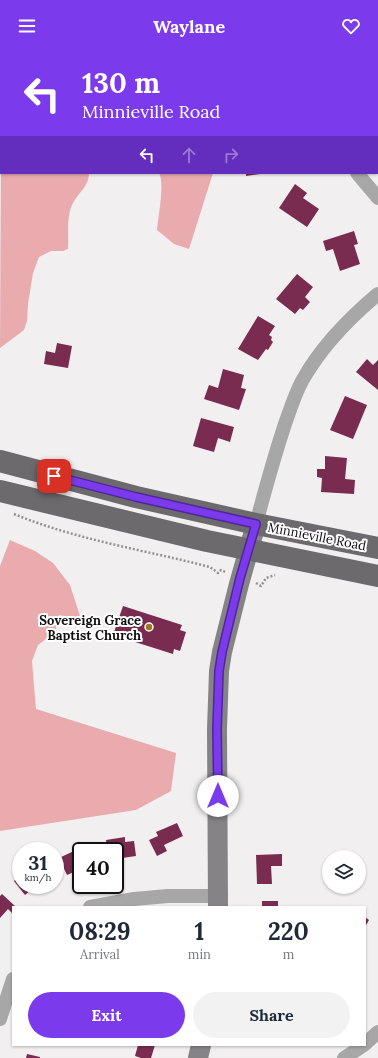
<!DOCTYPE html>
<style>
:root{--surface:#fff;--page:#f2f2f3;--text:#1f2937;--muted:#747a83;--accent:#7c3aed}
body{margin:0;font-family:Lora,serif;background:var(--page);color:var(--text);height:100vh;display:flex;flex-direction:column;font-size:15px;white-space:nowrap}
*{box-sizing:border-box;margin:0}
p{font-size:13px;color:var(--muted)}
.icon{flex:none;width:22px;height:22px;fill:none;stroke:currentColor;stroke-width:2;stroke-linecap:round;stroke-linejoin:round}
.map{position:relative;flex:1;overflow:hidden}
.side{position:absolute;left:12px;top:854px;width:354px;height:140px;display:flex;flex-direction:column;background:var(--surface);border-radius:0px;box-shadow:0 1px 3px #0004}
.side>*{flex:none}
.banner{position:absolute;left:0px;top:0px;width:378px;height:122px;box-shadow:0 1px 3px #0004;background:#7c3aed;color:#fff;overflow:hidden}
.tools{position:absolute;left:322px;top:798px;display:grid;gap:8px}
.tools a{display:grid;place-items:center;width:44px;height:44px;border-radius:50%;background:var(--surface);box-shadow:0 1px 3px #0004;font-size:20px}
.speed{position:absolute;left:12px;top:790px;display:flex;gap:8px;font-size:20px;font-weight:700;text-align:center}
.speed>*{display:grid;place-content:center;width:52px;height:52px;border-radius:50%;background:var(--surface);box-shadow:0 1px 3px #0004;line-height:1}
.speed small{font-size:10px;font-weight:400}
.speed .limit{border:2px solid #111;border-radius:6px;background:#fff;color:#111}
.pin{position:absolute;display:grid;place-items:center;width:34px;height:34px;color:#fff;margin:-17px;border-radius:8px;box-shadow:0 2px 6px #0006}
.me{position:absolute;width:44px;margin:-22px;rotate:0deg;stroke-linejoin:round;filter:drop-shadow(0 0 3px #0008)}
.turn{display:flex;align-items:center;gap:14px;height:84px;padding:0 16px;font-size:18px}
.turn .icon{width:52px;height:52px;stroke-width:2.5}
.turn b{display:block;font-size:28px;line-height:34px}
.lanes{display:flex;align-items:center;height:38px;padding:0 16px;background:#0003;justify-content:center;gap:20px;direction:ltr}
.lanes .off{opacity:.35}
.eta{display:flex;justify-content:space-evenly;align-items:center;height:68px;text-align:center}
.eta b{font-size:24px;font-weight:800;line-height:28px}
.cta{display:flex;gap:8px;margin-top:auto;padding:8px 16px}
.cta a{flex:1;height:46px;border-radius:24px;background:var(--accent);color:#fff;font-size:16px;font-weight:800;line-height:46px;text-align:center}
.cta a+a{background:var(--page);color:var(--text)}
header{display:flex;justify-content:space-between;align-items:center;height:52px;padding:0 16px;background:var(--accent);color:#fff;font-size:18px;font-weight:800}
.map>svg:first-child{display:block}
.green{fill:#e9abae}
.building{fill:#792c50}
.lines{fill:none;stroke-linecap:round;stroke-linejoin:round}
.path{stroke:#959294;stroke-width:2.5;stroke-dasharray:2 2;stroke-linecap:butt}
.street{stroke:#a8a7a8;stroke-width:14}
.secondary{stroke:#858386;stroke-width:20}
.primary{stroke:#6c6a6d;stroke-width:22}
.route-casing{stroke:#51269a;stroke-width:10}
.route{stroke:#7c3aed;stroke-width:7}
.poi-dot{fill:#a07425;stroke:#fff;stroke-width:1.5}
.labels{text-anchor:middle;stroke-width:4;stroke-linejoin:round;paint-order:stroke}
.street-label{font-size:13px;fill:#110f10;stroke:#fff}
.poi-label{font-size:13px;font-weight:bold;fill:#110f10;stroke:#fff;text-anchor:end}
</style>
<header><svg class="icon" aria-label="menu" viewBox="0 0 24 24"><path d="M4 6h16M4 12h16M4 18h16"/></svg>Waylane<svg class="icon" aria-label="heart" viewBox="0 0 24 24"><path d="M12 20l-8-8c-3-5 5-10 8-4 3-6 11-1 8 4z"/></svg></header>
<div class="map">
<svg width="378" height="1006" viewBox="0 0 378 1006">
<rect width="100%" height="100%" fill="#f2eff1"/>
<path class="green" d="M33 0H251L32 1Z
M1 97V121H89C89 134 79 140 73 151 66 164 69 183 68 197L63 199H51L39 205 33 221 28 252 27 269 24 278 0 296Z
M159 121H213L189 197 174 192 157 178C158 164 165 132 159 121Z
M10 488 35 499 53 511 70 533 81 567 59 563 55 580 38 593 32 609 36 657 176 701 171 739 136 758 0 779V514Z"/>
<path class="building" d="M246 121H260V122L246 124Z
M295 132 307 141 303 146 319 157 307 175 279 156Z
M354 179 358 192 354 193 360 212 340 219 333 197 326 199 323 189Z
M297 222 313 235 305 245 310 250 303 258 300 256 295 262 276 247Z
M258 264 275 274 269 283 272 285 271 288 273 290 268 298 266 297 258 308 238 297Z
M57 291 72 294 68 316 44 312 46 299 55 301Z
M367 307 373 313 378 308V338L356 320Z
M223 317 244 323 241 336 246 337 239 358 204 347 209 333 218 336Z
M345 344 367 353 353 387 330 378Z
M201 366 234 375 230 390 218 386 214 400 193 394Z
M325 404 347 406 345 427 355 428 354 442 321 440 322 426 317 425V417H325Z
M123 554 182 573 180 578 186 580 180 599 174 597 173 602 113 583Z
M177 771 183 784 164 793 167 799 157 804 149 788 158 784 156 780Z
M125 785V790L134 789 136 804 115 807V799H107L106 788Z
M76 798 78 802 81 800V817L67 823 59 806Z
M282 802V814H271L272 832H257L256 803Z
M21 823V833H37L25 843 14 829Z
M2 842 16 855H13L12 861 8 857 0 866V844Z
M262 849H278V855H262Z
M365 865 369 868 365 875Z
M138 993H155L151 1006H141L135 1004Z
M27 1002 40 1005V1006H26Z"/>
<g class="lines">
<path class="path" d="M14 462C77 488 145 498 210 515L218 521 221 518 225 520
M256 531 261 534 266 526 275 523"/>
<path class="street" d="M25 1V0
M0 78 1 75
M357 121 378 146
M256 472C265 438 274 405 285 372 290 358 295 342 302 329 321 295 348 267 378 242
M90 855 134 847 168 844H218
M0 967 13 927
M365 992 378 980
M344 1006 364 993"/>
<path class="secondary" d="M218 855 217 677 219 619 222 600 239 532 256 472
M198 1006 201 993"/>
<path class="primary" d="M0 409 136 445 256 472 378 496
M0 439 207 489 378 524"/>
</g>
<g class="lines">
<g class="route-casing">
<path id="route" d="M54 424 136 445 256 472 240 526 222 600 219 619 217 677 218 744"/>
</g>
<use href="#route" class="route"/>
</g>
<circle class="poi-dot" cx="149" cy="575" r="4"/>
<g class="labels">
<g class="street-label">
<text transform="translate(317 484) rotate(11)" y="5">Minnieville Road</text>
</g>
<g class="poi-label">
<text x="141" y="573">Sovereign Grace<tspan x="141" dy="15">Baptist Church</tspan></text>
</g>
</g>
</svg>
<div class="tools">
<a><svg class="icon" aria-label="layers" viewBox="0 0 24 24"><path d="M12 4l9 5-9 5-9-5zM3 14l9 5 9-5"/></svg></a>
</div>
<div class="speed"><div>31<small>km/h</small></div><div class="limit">40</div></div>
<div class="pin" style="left:54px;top:424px;background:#d93025"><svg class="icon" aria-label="arrive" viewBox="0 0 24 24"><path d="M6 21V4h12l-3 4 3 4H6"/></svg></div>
<svg class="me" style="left:218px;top:744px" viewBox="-20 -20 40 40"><circle r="19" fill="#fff"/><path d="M0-13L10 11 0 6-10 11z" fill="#7c3aed"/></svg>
<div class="banner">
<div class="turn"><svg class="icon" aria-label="left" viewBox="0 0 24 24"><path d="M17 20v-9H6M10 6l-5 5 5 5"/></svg><div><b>130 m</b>Minnieville Road</div></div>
<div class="lanes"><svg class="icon" aria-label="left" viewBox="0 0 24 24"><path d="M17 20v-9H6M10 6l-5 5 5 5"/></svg><svg class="icon off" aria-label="ahead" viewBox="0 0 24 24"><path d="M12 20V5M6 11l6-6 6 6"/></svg><svg class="icon off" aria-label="right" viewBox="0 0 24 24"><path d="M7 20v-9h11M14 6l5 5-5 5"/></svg></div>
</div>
<section class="side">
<div class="eta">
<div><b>08:29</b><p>Arrival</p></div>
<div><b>1</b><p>min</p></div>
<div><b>220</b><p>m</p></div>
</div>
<div class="cta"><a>Exit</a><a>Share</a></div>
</section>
</div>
